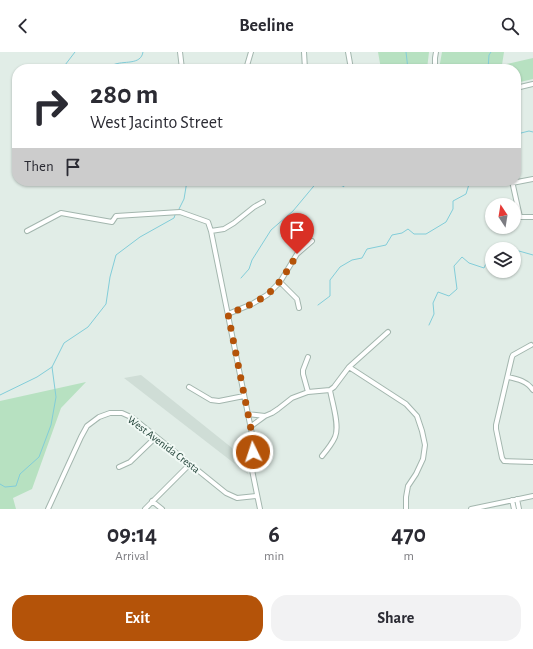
<!DOCTYPE html>
<style>
:root{--surface:#fff;--page:#f2f2f3;--text:#2b2b33;--muted:#7c7c81;--accent:#b45309}
body{margin:0;font-family:"Alegreya Sans",sans-serif;background:var(--page);color:var(--text);height:100vh;display:flex;flex-direction:column;font-size:15px;white-space:nowrap}
*{box-sizing:border-box;margin:0}
p{font-size:13px;color:var(--muted)}
.icon{flex:none;width:22px;height:22px;fill:none;stroke:currentColor;stroke-width:2;stroke-linecap:round;stroke-linejoin:round}
.map{position:relative;height:457px;overflow:hidden}
.sheet{display:flex;flex-direction:column;background:var(--surface);flex:1}
.sheet>*{flex:none}
.banner{position:absolute;left:12px;top:12px;width:509px;height:122px;border-radius:16px;box-shadow:0 1px 3px #0004;background:#fff;color:var(--text);overflow:hidden}
.needle{width:26px;rotate:348deg}
.controls{position:absolute;left:485px;top:146px;display:grid;gap:8px}
.controls a{display:grid;place-items:center;width:36px;height:36px;border-radius:50%;background:var(--surface);box-shadow:0 1px 3px #0004;font-size:20px}
.pin{position:absolute;display:grid;place-items:center;width:34px;height:34px;color:#fff;margin:-41px -17px;border-radius:50% 50% 50% 0;rotate:-45deg;box-shadow:0 0 4px #0007}
.pin .icon{rotate:45deg}
.me{position:absolute;width:44px;margin:-22px;rotate:356deg;stroke-linejoin:round;filter:drop-shadow(0 0 3px #0008)}
.turn{display:flex;align-items:center;gap:14px;height:84px;padding:0 12px;font-size:18px}
.turn .icon{width:52px;height:52px;stroke-width:2.5}
.turn b{display:block;font-size:28px;line-height:34px}
.then{display:flex;align-items:center;height:38px;padding:0 12px;background:#0003;gap:8px;font-size:15px}
.eta{display:flex;justify-content:space-evenly;align-items:center;height:68px;text-align:center}
.eta b{font-size:24px;font-weight:700;line-height:28px}
.action{display:flex;gap:8px;margin-top:auto;padding:8px 12px}
.action a{flex:1;height:46px;border-radius:16px;background:var(--accent);color:#fff;font-size:16px;font-weight:700;line-height:46px;text-align:center}
.action a+a{background:var(--page);color:var(--text)}
header{display:flex;justify-content:space-between;align-items:center;height:52px;padding:0 12px;background:var(--surface);font-size:18px;font-weight:700}
.map>svg:first-child{display:block}
.built{fill:#cfddd6}
.green{fill:#b7e1c1}
.lines{fill:none;stroke-linecap:round;stroke-linejoin:round}
.stream{stroke:#82cdd9;stroke-width:1}
.minor-casing{stroke:#a3b6ae;stroke-width:6}
.minor{stroke:#fff;stroke-width:4}
.route{stroke:#b45309;stroke-width:7;stroke-dasharray:0 12.6}
.labels{text-anchor:middle;stroke-width:4;stroke-linejoin:round;paint-order:stroke}
.street-label{font-size:11px;fill:#1f4036;stroke:#f1f9f5}
</style>
<header><svg class="icon" aria-label="back" viewBox="0 0 24 24"><path d="M15 5l-7 7 7 7"/></svg>Beeline<svg class="icon" aria-label="search" viewBox="0 0 24 24"><circle cx="10" cy="10" r="6"/><path d="M15 15l6 6"/></svg></header>
<div class="map">
<svg width="533" height="457" viewBox="0 0 533 457">
<rect width="100%" height="100%" fill="#e1ede7"/>
<path class="built" d="M141 323 247 408 248 422 124 326Z"/>
<path class="green" d="M378 0H429L427 17H381Z
M442 0H504L502 13 533 6V27L516 31V17H439Z
M86 330 61 356 32 437 13 446 16 457H0V349Z"/>
<g class="lines">
<path class="stream" d="M406 0 408 17
M62 17 75 0
M108 17C108 17 112 13 113 13 123 8 141 14 143 0
M488 17 489 3 491 0
M516 86 518 85 521 81 529 79 533 80
M336 129 342 134
M345 129 343 135 350 129
M179 157 184 147 187 129
M508 197H509
M519 199 533 203
M241 226 249 217 252 208 271 178 293 159 318 129
M318 253 330 244V228L340 215 352 208 362 206 367 197 386 193 392 183 402 181 408 177 414 182H426L446 170 453 157V149L466 142 470 129
M429 273 434 262 433 251 438 240 449 244 457 237 454 214 462 205 469 211 484 216 488 207 492 205
M0 343 37 325 52 315
M0 432 5 435 16 434 20 422 39 405 51 373 56 345 52 315 64 291 88 275 106 252 110 225 116 203 140 185 174 166 175 163"/>
<g class="minor-casing">
<path id="minor" d="M180 0 182 17
M304 0 305 17
M348 0 351 17
M246 17 251 0
M435 17V6L436 0
M516 36 533 32
M512 129 520 165H533
M512 131 533 127
M27 179 61 161 112 170 116 164 180 160 208 170 211 179 254 392 251 413 260 457
M211 179 224 177 234 171 254 155 263 150
M280 230 297 247 299 256
M228 262 252 252 267 243 280 230 297 202 312 189
M531 293 513 303 512 305 496 373V377L502 406 504 409 533 410
M349 315 406 352 417 364 422 379 425 393 423 407 416 422 408 434 406 445V457
M508 325C517 327 527 329 533 338
M189 335 211 348 219 349 244 344
M308 340 303 322V318L308 305
M248 362 265 364 272 361 278 357 292 346 308 340 330 338 334 335 349 315 388 280
M250 375 265 364
M322 404C327 398 332 392 335 385 340 374 332 350 330 338
M119 415 130 410 156 385
M517 447 519 457
M512 448 514 457
M152 449 162 457
M48 457 81 385 87 374 99 365 110 361H122L133 366 226 441 237 446 257 444
M145 457 190 412
M471 457 533 444"/>
</g>
<use href="#minor" class="minor"/>
</g>
<g class="lines">
<path class="route" d="M253 400 254 392 228 262C248 254 267 247 280 229 287 220 292 211 297 202"/>
</g>
<g class="labels">
<g class="street-label">
<text transform="translate(164 392) rotate(37)" y="4">West Avenida Cresta</text>
</g>
</g>
</svg>
<div class="controls">
<a><svg class="needle" viewBox="-14 -14 28 28"><path d="M0-13l5 13h-10z" fill="#e53935"/><path d="M0 13l5-13h-10z" fill="#7c7c81"/></svg></a>
<a><svg class="icon" aria-label="layers" viewBox="0 0 24 24"><path d="M12 4l9 5-9 5-9-5zM3 14l9 5 9-5"/></svg></a>
</div>
<div class="pin" style="left:297px;top:202px;background:#d93025"><svg class="icon" aria-label="arrive" viewBox="0 0 24 24"><path d="M6 21V4h12l-3 4 3 4H6"/></svg></div>
<svg class="me" style="left:253px;top:400px" viewBox="-20 -20 40 40"><circle r="17" fill="#b45309" stroke="#fff" stroke-width="3"/><path d="M0-11L8 9 0 5-8 9z" fill="#fff"/></svg>
<div class="banner">
<div class="turn"><svg class="icon" aria-label="right" viewBox="0 0 24 24"><path d="M7 20v-9h11M14 6l5 5-5 5"/></svg><div><b>280 m</b>West Jacinto Street</div></div>
<div class="then">Then<svg class="icon" aria-label="arrive" viewBox="0 0 24 24"><path d="M6 21V4h12l-3 4 3 4H6"/></svg></div>
</div>
</div>
<section class="sheet">
<div class="eta">
<div><b>09:14</b><p>Arrival</p></div>
<div><b>6</b><p>min</p></div>
<div><b>470</b><p>m</p></div>
</div>
<div class="action"><a>Exit</a><a>Share</a></div>
</section>
